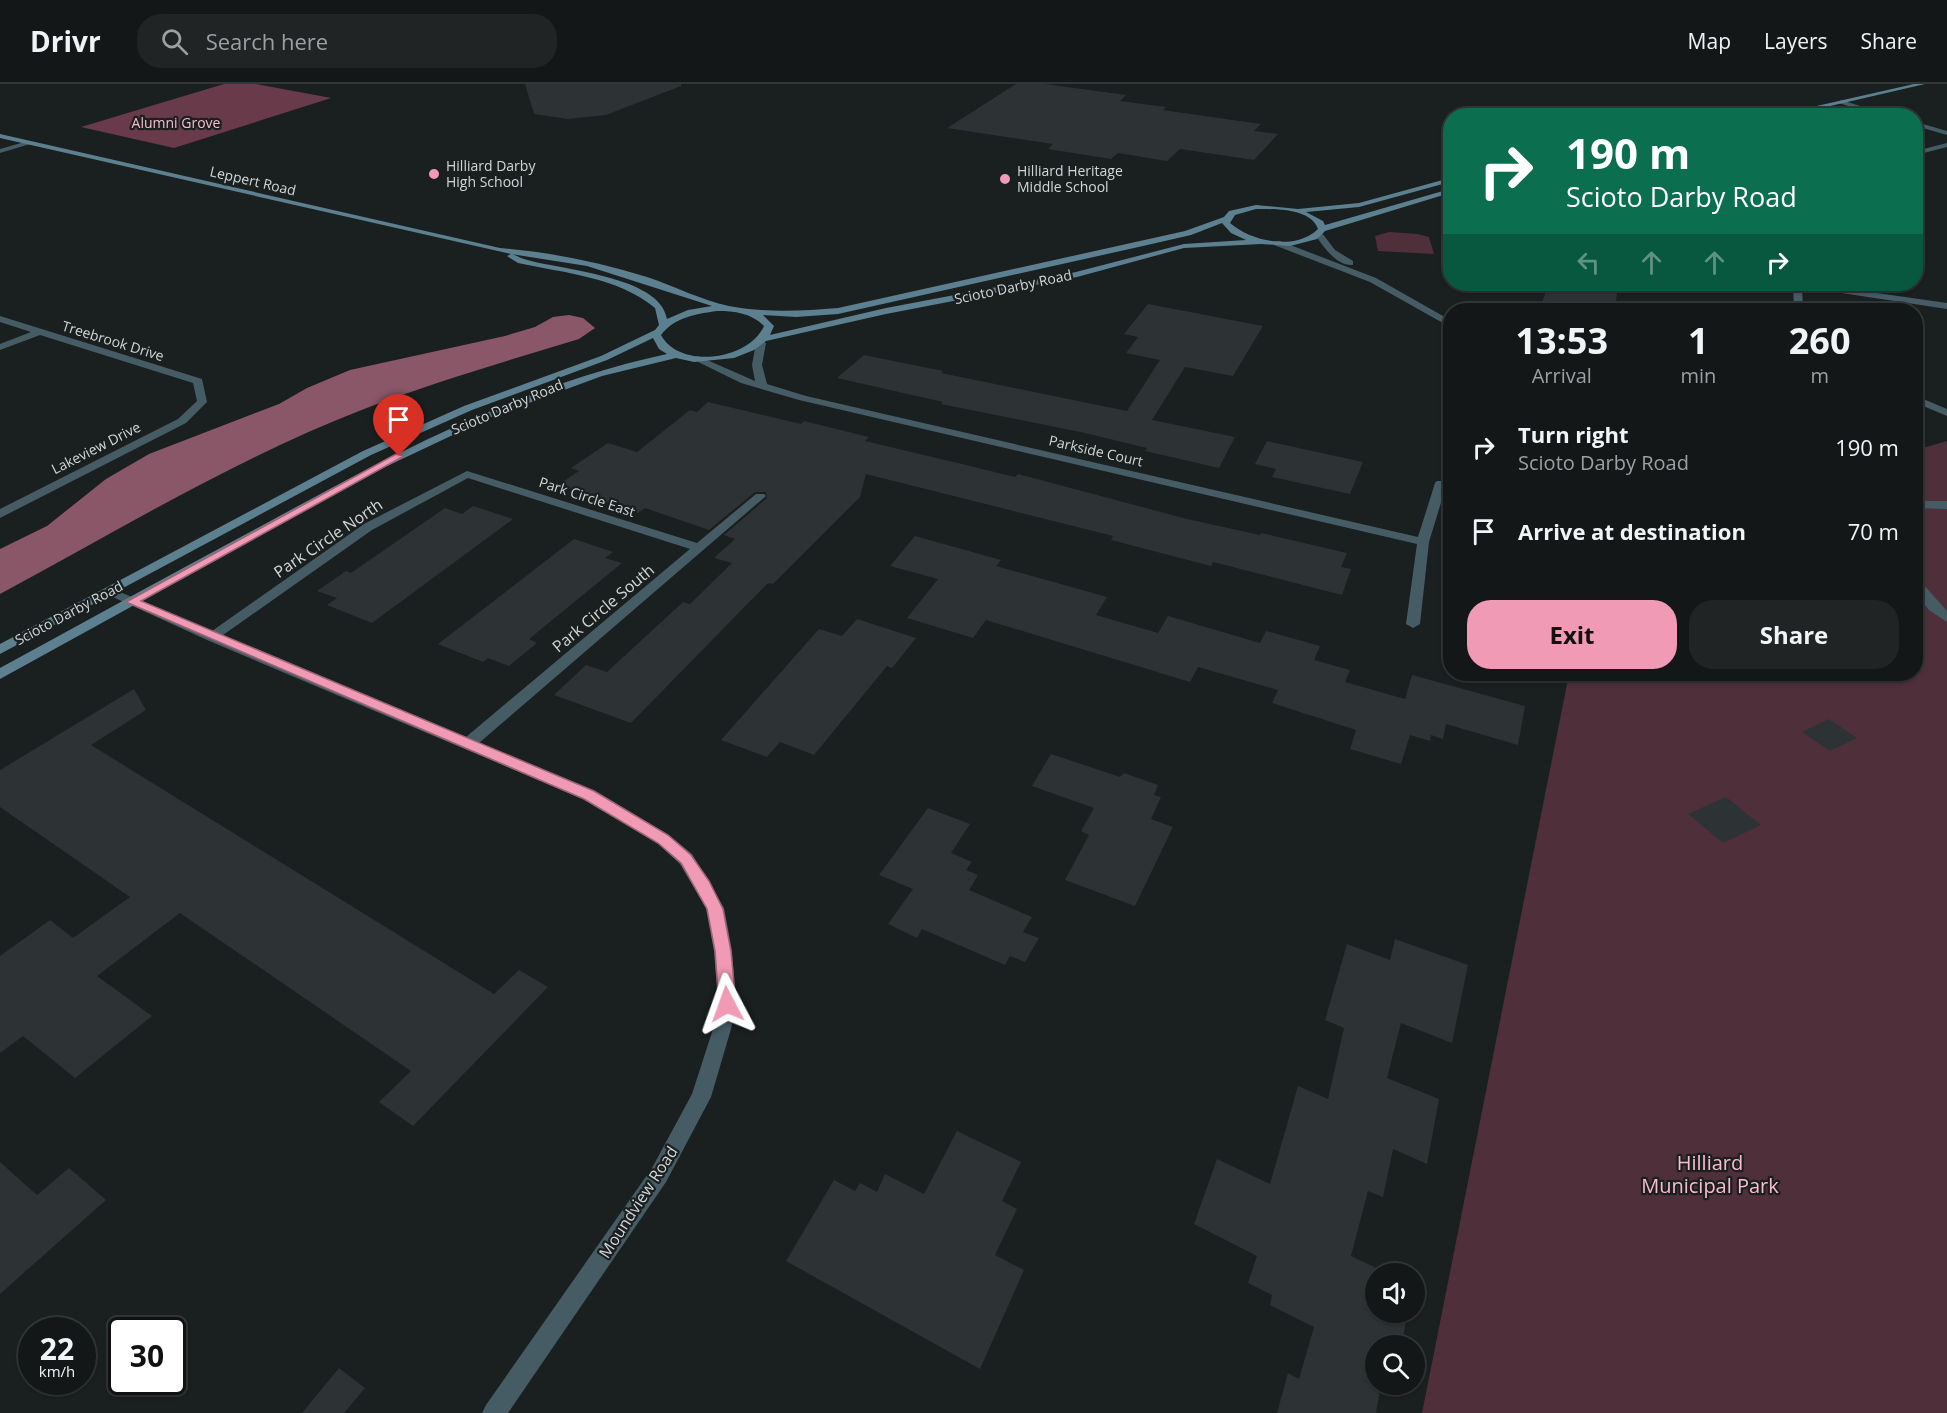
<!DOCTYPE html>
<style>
:root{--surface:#141718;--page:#212425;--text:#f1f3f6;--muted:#9d9fa2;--line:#333637;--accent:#f09ab5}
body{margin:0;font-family:"Open Sans",sans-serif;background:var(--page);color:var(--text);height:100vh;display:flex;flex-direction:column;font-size:22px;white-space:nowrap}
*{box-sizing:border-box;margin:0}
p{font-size:20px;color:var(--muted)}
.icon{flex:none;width:33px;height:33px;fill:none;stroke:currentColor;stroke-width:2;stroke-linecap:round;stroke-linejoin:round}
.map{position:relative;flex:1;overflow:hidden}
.details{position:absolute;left:1443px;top:219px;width:480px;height:378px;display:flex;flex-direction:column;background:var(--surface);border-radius:24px;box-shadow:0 2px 4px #0004,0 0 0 2px var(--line)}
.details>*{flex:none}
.hud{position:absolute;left:1443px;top:24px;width:480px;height:183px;border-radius:24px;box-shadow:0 2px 4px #0004,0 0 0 2px var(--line);background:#0b6e4f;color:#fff;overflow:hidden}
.buttons{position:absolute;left:1365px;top:1179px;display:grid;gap:12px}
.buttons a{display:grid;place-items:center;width:60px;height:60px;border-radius:50%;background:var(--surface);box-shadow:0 2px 4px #0004,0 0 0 2px var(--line);font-size:30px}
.speed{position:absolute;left:18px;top:1233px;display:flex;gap:12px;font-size:30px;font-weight:700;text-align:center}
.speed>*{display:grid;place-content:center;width:78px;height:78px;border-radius:50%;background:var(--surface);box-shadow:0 2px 4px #0004,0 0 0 2px var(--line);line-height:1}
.speed small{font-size:15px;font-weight:400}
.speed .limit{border:3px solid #111;border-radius:9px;background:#fff;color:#111}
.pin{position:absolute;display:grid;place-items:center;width:51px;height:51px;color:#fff;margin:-62px -26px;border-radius:50% 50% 50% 0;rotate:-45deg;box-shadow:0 0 6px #0007}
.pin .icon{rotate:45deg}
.me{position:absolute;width:66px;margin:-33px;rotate:356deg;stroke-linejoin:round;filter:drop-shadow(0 0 4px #0008)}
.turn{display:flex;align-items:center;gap:21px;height:126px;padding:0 24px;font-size:27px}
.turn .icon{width:78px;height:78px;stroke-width:2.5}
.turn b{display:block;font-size:42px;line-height:51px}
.lanes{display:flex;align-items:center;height:57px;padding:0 24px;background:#0003;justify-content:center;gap:30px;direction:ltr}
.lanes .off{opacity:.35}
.eta{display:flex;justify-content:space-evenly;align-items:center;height:102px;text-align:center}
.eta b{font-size:36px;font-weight:700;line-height:42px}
.button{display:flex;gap:12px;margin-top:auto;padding:12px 24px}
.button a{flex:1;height:69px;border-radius:24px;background:var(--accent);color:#111;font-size:24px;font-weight:700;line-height:69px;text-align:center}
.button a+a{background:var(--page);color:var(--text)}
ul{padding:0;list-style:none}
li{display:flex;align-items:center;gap:18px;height:84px;padding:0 24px}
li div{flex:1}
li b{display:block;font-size:22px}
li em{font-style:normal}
header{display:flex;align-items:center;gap:36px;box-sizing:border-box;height:84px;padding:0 30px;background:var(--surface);border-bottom:2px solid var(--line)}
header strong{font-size:28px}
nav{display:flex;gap:33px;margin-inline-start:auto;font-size:21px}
.search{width:420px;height:54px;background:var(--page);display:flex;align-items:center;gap:15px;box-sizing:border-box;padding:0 21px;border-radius:24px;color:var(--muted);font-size:22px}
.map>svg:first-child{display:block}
.green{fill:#4f303a}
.forest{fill:#693b4a}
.water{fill:#895767}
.building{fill:#2d3234}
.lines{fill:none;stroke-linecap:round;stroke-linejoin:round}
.street{fill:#465c65;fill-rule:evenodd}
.secondary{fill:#5c808f;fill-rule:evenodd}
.route{fill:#f09ab5;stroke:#9c6476;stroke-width:1.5}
.poi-dot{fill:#f09ab5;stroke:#1a1f20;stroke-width:2}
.labels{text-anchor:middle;stroke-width:4.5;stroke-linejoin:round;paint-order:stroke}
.far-park-label{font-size:14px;fill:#fcbbce;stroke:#1a1f20}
.far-poi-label{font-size:14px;fill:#d3d6d7;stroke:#1a1f20;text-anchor:start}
.far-street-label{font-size:14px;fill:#d3d6d7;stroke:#1a1f20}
.street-label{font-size:16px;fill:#d3d6d7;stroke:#1a1f20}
.near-park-label{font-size:20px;fill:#fcbbce;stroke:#1a1f20}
</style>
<header>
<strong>Drivr</strong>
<div class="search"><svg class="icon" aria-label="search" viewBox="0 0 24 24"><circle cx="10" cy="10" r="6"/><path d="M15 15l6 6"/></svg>Search here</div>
<nav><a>Map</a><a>Layers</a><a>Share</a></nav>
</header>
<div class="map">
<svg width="1947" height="1329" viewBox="0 0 1947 1329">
<rect width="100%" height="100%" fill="#1a1f20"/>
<path class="green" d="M1389 148 1417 150 1429 153 1434 170 1378 167 1375 152Z
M1947 357V1329H1422L1569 590H1916V366Z"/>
<path class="forest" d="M224 0H256L331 14 174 64 81 43Z"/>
<path class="water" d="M569 231 583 234 595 244 579 255C507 277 434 298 364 325 237 374 119 446 0 510V465L47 442 106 395 149 370 279 320 307 304 350 286 505 252 535 243 553 233Z"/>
<path class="building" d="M525 0H681V2L606 31 568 35 534 30Z
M1016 0H1045L1126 11 1120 17 1166 23 1163 26 1261 40 1254 47 1278 50 1254 76 1180 65 1167 77 1118 69 1111 75 1048 65 1053 60 947 44Z
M1548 200H1619L1614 226H1540Z
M1148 220 1263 242 1233 292 1185 283 1152 336 1235 353 1219 384 1145 367 1147 364 1085 349 941 320 943 318 837 294 864 271 943 287 941 289 1127 327 1160 276 1126 269 1138 253 1124 250Z
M708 318 801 340 804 337 869 353 865 357 966 381 1015 393 1018 390 1187 435 1260 451 1261 449 1347 469 1341 483 1351 485 1342 511 1213 478 1211 482 1111 456 1113 452 866 390 860 413 773 500 768 499 631 639 554 611 586 581 607 588 683 518 690 520 732 479 714 474 735 455 724 451 767 414 766 408H755L709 446 645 424 638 429 558 401 579 387 571 384 608 359 637 368 690 326 697 328Z
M1267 357 1363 378 1350 410 1272 393 1276 385 1255 380Z
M473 422 513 435 372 539 327 521 337 514 317 507 346 487 351 489 445 424 462 430Z
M915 452 1001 476 996 482 1107 513 1096 531 1158 549 1168 532 1260 559 1266 547 1320 562 1314 576 1350 586 1345 598 1405 615 1412 591 1525 622 1518 661 1446 640 1443 655 1431 651 1430 657 1410 651 1401 680 1350 665 1356 646 1272 619 1278 606 1198 583 1190 598 986 536 973 554 907 534 938 495 890 482Z
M574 455 613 468 605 474 622 479 529 555 537 559 509 582 488 574 483 578 438 560Z
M857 535 916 554 892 584 887 582 814 671 780 658 767 673 721 656 819 545 842 552Z
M134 605 146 626 91 661 494 910 519 886 548 903 413 1042 379 1018 411 987 180 829 97 892 152 932 75 994 23 952 0 969V872L50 836 73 854 130 813 0 723V686Z
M1829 635 1857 654 1830 667 1802 648Z
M1051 670 1120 693 1124 689 1158 701 1154 711 1161 713 1151 735 1173 743 1135 822 1065 796 1089 751 1081 747 1094 724 1032 702Z
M1726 713 1761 741 1723 759 1688 730Z
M928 724 970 740 951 769 972 778 966 786 978 791 969 806 1032 833 1023 848 1039 854 1025 878 1010 872 1005 881 922 845 917 854 888 840 913 805 879 791Z
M1395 855 1468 881 1452 959 1401 939 1387 994 1439 1015 1427 1080 1393 1065 1383 1113 1368 1107 1351 1172 1389 1190H1376V1228H1408L1401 1262H1376V1300H1381L1376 1329H1277L1288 1289 1299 1295 1314 1243 1270 1221 1272 1211 1248 1199 1257 1172 1194 1140 1217 1075 1270 1100 1298 1002 1328 1015 1344 944 1325 936 1347 860 1390 876Z
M957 1047 1021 1078 1002 1117 1017 1125 995 1171 1024 1186 980 1285 786 1177 834 1096 855 1107 860 1099 877 1108 885 1090 924 1110Z
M0 1078 37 1111 69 1084 106 1116 0 1210Z
M339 1284 365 1304 344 1329H302Z"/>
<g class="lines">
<path class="street" d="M1841 16 1889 31 1890 32H1879L1839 19Z
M1916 38 1947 47V51L1916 42Z
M28 57 30 60 0 69V65Z
M1947 59V63L1916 71V67Z
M1316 149H1322L1335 166 1353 177V181C1336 182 1324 163 1315 151Z
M1274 157H1280L1376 194 1450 236V243L1370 198 1274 161Z
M1793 200H1814L1947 219V225L1802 203 1803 226H1794Z
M0 232 202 295 207 318 186 339 0 434V425L178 335 197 317 193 299 40 251 0 266V260L31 248 0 238Z
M761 256 766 259 762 281 767 300 806 312 1418 453 1435 399 1437 397H1445L1447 399 1429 458 1420 540 1413 544 1406 540 1417 460 799 316 741 299 690 274 698 272 755 297 752 281 756 259Z
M1916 312 1947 325V332L1916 319Z
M467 387 697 459 756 410H764L766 412 479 659 595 707 669 751 692 770 724 824 732 867 736 920 731 945 711 1013 666 1098 508 1329H482L486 1321 652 1084 692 1010 713 945 718 920 714 867 706 824 680 780 657 759 583 715 207 556 102 508 103 505H113L212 547 364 440ZM468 394 690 465 466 653 223 551 372 446Z
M1947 417V425L1916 424V417Z
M1916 497 1921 498 1947 527V538L1929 526 1916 509Z"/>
<path class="secondary" d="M1914 0H1925L1787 32H1773Z
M0 50 500 164C550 168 599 178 647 193 674 202 701 216 729 222 765 229 802 227 838 224L1185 147 1224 133 1229 127 1256 121 1298 125 1359 119 1450 94V98L1359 123 1306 128 1323 137 1325 141 1450 105V109L1325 147 1317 155 1290 162 1261 160 1184 164 1077 193 886 230 766 257 754 266 734 274 694 278 676 274 602 292 491 333 383 384 0 595V584C88 536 175 488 263 441 393 370 522 301 667 270L659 265 653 254 607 276 472 326 371 371 0 570V560L363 367 464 322 601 272 655 246 659 241 655 224C618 193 564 189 518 179L507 172 511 170 0 54ZM1256 125C1273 125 1311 124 1318 145 1296 167 1252 158 1230 139L1235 131ZM1222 139 1231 149 1246 156 1184 160 1076 188 886 224 770 251 774 242 763 231 796 233 838 230 1143 162 1191 151ZM511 170 587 182 712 222 688 226 667 235C660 191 558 186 524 175 520 174 516 171 511 170ZM717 227C735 227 751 229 764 242 749 276 680 286 661 251 675 233 696 230 717 227Z"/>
</g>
<path class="route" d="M396 370 404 372 141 517 594 707 668 751 691 771 709 797 723 825 731 867 736 920 733 925 727 928 721 925 719 920 715 867 707 825 681 779 658 759 584 715 126 518Z"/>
<g class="poi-dot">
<circle cx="434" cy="90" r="6"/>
<circle cx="1005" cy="95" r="6"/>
</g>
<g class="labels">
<g class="far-park-label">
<text x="176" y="44">Alumni Grove</text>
</g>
<g class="far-poi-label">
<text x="446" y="87">Hilliard Darby<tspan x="446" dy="16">High School</tspan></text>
<text x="1017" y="92">Hilliard Heritage<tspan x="1017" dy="16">Middle School</tspan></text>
</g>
<g class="far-street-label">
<text transform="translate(253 97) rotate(13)" y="5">Leppert Road</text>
<text transform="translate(1013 203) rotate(-12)" y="5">Scioto Darby Road</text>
<text transform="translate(113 257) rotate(17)" y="5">Treebrook Drive</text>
<text transform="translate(507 323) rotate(-23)" y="5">Scioto Darby Road</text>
<text transform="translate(96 364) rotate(-27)" y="5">Lakeview Drive</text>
<text transform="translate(1096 367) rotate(13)" y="5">Parkside Court</text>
<text transform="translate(587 413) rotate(18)" y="5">Park Circle East</text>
<text transform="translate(69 529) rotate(-28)" y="5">Scioto Darby Road</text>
</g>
<g class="street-label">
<text transform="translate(328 454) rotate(-34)" y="6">Park Circle North</text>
<text transform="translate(603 524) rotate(-40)" y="6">Park Circle South</text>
<text transform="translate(638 1118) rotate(-57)" y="6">Moundview Road</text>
</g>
<g class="near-park-label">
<text x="1710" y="1086">Hilliard<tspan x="1710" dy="23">Municipal Park</tspan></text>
</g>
</g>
</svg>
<div class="buttons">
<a><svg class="icon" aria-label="sound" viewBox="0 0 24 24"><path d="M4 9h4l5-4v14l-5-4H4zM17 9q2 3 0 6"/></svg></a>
<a><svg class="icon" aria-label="search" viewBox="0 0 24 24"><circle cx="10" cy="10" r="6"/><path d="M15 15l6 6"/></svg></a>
</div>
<div class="speed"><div>22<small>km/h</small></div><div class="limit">30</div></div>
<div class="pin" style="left:399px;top:372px;background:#d93025"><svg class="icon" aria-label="arrive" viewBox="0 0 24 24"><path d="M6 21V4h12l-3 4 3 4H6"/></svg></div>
<svg class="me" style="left:727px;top:920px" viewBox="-20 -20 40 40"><path d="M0-17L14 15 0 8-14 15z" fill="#f09ab5" stroke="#fff" stroke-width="4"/></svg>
<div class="hud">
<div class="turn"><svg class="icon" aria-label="right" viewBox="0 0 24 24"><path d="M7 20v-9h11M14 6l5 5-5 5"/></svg><div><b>190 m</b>Scioto Darby Road</div></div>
<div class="lanes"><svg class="icon off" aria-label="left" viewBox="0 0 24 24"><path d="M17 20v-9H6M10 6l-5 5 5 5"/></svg><svg class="icon off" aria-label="ahead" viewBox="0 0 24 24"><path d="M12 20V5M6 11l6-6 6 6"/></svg><svg class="icon off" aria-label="ahead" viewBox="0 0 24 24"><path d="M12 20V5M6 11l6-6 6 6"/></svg><svg class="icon" aria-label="right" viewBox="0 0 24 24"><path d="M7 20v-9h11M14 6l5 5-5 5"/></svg></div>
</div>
<section class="details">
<div class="eta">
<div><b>13:53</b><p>Arrival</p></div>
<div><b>1</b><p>min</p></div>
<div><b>260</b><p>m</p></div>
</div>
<ul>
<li><svg class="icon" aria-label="right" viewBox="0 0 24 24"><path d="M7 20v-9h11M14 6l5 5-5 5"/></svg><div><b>Turn right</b><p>Scioto Darby Road</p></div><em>190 m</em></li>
<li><svg class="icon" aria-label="arrive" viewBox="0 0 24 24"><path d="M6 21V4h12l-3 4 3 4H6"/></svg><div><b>Arrive at destination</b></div><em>70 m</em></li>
</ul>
<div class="button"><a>Exit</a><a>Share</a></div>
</section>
</div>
